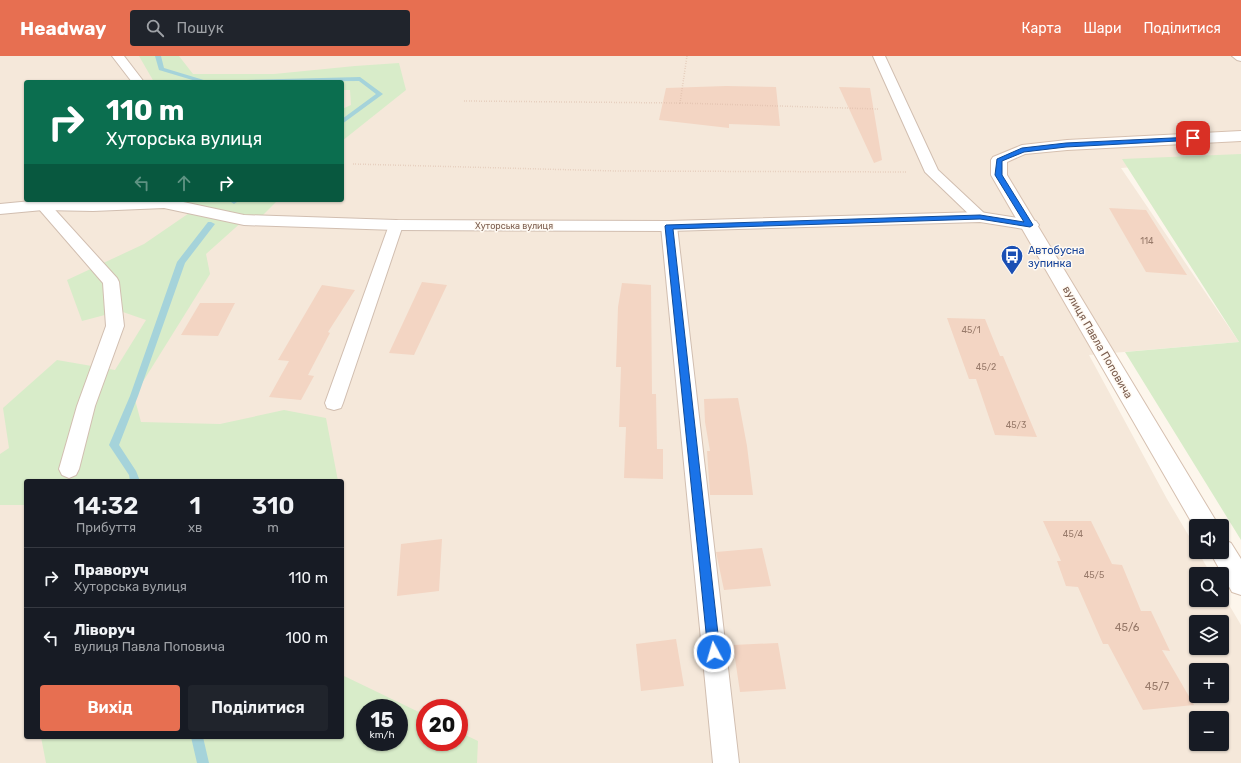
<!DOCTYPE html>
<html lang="uk">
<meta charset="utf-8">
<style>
:root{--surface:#171b24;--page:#20242c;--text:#f1f3f6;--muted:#9ea1a6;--line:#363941;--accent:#e76f51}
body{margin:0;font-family:Rubik,sans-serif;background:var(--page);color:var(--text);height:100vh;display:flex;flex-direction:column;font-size:15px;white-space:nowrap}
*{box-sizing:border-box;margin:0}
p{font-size:13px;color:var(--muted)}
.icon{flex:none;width:22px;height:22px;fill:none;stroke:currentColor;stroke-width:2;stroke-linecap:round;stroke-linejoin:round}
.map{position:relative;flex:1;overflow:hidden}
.sheet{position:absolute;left:24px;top:423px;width:320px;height:260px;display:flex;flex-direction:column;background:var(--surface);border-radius:4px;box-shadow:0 1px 3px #0004}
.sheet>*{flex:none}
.banner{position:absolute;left:24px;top:24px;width:320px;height:122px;border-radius:4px;box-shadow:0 1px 3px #0004;background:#0b6e4f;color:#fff;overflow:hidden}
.buttons{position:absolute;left:1189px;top:463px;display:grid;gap:8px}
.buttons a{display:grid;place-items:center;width:40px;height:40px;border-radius:4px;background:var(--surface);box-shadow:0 1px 3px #0004;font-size:20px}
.speed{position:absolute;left:356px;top:643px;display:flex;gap:8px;font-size:20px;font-weight:700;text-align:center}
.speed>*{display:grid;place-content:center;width:52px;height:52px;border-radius:50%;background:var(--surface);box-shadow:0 1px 3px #0004;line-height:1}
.speed small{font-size:10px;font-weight:400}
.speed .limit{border:6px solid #d22;background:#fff;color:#111}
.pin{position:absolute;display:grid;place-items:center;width:34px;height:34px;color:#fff;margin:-17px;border-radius:8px;box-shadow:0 2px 6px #0006}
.me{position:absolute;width:44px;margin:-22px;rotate:354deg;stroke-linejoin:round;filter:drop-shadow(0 0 3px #0008)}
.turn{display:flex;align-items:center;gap:14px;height:84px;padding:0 16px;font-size:18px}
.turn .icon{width:52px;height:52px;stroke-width:2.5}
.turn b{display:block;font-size:28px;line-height:34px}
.lanes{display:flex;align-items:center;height:38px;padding:0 16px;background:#0003;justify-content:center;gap:20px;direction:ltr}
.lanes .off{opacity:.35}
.eta{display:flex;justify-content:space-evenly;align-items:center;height:68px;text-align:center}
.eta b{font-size:24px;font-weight:600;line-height:28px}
.button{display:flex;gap:8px;margin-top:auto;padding:8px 16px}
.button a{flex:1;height:46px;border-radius:4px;background:var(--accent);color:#fff;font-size:16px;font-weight:600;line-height:46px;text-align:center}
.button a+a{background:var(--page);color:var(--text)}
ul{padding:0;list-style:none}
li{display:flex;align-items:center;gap:12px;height:60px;padding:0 16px;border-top:1px solid var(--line)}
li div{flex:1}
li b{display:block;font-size:15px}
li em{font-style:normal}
header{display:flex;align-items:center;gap:24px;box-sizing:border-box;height:56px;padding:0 20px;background:var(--accent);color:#fff}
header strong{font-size:19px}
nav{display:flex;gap:22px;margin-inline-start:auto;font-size:14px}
.search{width:280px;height:36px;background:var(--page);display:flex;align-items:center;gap:10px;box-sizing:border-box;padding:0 14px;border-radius:4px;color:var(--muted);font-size:15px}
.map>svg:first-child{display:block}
.residential{fill:#f5e8da;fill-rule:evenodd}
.green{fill:#d8ecc9;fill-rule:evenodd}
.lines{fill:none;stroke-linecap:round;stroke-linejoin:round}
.stream{fill:#a5d3da;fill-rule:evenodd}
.building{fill:#f3d5c3}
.lane-casing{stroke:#d1beb0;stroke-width:2}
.street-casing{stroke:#d1beb0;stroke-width:2}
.secondary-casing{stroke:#d6c0b0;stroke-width:2}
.path{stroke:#d9b8a5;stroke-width:1.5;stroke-dasharray:0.5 2;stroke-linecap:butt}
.lane{fill:#fff;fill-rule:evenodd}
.street{fill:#fff;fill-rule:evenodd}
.secondary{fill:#fff;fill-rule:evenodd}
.route{fill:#1a73e8;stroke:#114b97}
.labels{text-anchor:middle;stroke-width:3;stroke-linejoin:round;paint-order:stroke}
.far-street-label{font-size:9px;fill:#7a5c4d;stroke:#fffaf3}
.number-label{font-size:9px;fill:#987a6a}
.transit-label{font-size:11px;fill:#164399;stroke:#fffaf3;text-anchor:start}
.street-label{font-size:11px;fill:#7a5c4d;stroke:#fffaf3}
.near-number-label{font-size:11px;fill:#987a6a}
</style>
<header>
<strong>Headway</strong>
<div class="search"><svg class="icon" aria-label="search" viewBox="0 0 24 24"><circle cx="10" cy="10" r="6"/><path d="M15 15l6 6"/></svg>Пошук</div>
<nav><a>Карта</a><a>Шари</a><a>Поділитися</a></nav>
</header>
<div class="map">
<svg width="1241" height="707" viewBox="0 0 1241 707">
<rect width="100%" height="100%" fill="#fdf6ec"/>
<path class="residential" d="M0 0H1241V102L1121 112 1239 286 1089 299 1167 443 1196 492V496H1198L1211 518H1196V544H1222V537L1241 569V707H0ZM26 26H342V144H26ZM26 425H342V681H26ZM1196 566H1222V592H1196ZM1196 614H1222V640H1196ZM365 652H399V686H365ZM425 652H459V686H425ZM1196 662H1222V688H1196Z"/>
<path class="green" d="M139 0H179L193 18H274L355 10 399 7 406 34 342 85V53L351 49 350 34H342V26H154Z
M1241 98V484L1125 296 1239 286 1122 103Z
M176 144H278L256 166 244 164 206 198 210 218 134 340 141 366 220 368 284 354 326 362 338 425H26V449H0V398L9 392 3 352 57 304 115 314 146 264 120 255 82 265 67 224 144 188 195 153 164 147Z
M342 619 425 659V686H459V676L478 685 477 707H46L41 681H342ZM365 652H399V686H365Z"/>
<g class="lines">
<path class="stream" d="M155 0H161L164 12 207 25 360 21 383 38 342 68V63L376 38 359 25 199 26 159 14Z
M232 144H240L234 148 231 146Z
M208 166H211L215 168 185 207 138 340 119 389 136 415 140 425H130L129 419 109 389 130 340 177 206Z
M191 681H203L209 707H197Z"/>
</g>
<path class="building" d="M726 30 776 31 780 70 729 68V72L659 64 666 32Z
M839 31 870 32 882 104 874 107Z
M1109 152 1146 154 1187 219 1146 216Z
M422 226 447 229 414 299 389 297Z
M622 227 651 229 652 338H656L657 393H663V423L624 422 626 371H619L621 311H616L618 251Z
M322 229 355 234 328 276 330 277 308 319 314 320 301 344 269 341 289 305 278 304Z
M200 247H235L218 280 181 279Z
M947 262 985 263 1000 300H1003L1037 381 995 379 976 323H969Z
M738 342 747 390 753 439H710L707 395H710L705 366 704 343Z
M1043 465H1091L1112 508 1122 509 1141 555H1151L1170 595 1162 594 1194 649 1143 654 1108 588H1103L1078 531 1066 530 1057 505H1061Z
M442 483 439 535 397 540 401 488Z
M762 492 771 530 724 534 716 496Z
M676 583 684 630 641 635 636 588Z
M778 587 786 633 740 636 733 589Z"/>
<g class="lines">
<g class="lane-casing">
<path id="lane" d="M112 0H124L144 26H132Z
M873 0H885L938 114 985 158 987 161 985 164 980 166 975 164 925 116Z
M1232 0H1241V5L1237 4Z
M43 145 48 146 117 222 119 226 124 270 95 350 79 413 76 419 69 422 62 419 59 413 77 350 106 270 103 227 38 152 36 149 38 146Z
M396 164 401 166 403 169 343 347 341 352 334 354 327 352 325 347 389 169 391 166Z
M669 165 674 167 677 170 739 707H713L661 170 664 167Z"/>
</g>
<g class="street-casing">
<path id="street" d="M42 144H174L244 159 396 164 669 165 980 156 1030 164 1036 165 1039 169 1036 173 1030 174 980 166 669 175 396 174 244 169 164 152 93 155 43 154 0 158V148Z"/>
</g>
<g class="secondary-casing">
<path id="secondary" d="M1241 75V85L1067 94 1025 98 1007 106V119L1219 470H1196V474L991 119V104L993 101 1022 89 1067 84Z
M1222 483 1231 487 1241 503V539L1232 536 1210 496H1222Z"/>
</g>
<path class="path" d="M687 0 680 47 878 53
M464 45 680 47
M353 108 616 115 906 116"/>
<use href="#lane" class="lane"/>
<use href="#street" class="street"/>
<use href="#secondary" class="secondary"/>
</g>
<path class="route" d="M1193 81H1196V84L1066 91 1024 96 1002 105V119L1033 169 1030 171 980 163 673 173 720 596 718 601 714 602 710 601 708 596 665 170 666 169 980 159 1024 166 995 119 997 103 1022 92 1066 87Z"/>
<defs>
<g id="bus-pin" transform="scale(1.15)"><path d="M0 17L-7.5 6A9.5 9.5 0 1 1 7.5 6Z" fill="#1a4fb4" stroke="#fffaf3"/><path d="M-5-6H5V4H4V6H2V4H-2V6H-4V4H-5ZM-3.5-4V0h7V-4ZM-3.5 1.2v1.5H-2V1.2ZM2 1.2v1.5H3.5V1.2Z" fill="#fff"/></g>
</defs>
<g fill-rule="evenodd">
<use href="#bus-pin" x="1012" y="200"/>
</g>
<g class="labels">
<g class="far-street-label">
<text x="514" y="173">Хуторська вулиця</text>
</g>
<g class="number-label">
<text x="1147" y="188">114</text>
<text x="971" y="277">45/1</text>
<text x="986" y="314">45/2</text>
<text x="1016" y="372">45/3</text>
<text x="1073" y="481">45/4</text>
<text x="1094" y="522">45/5</text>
</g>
<g class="transit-label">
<text x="1028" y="198">Автобусна<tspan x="1028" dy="13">зупинка</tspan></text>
</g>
<g class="street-label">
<text transform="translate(1098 286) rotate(60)" y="4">вулиця Павла Поповича</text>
</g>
<g class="near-number-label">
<text x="1127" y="575">45/6</text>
<text x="1157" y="634">45/7</text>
</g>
</g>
</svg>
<div class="buttons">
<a><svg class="icon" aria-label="sound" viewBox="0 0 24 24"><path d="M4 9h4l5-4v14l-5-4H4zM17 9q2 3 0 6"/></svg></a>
<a><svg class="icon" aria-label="search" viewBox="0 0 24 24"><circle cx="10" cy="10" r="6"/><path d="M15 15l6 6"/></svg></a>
<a><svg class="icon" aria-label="layers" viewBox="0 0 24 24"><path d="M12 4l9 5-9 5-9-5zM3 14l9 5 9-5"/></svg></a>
<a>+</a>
<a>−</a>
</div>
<div class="speed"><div>15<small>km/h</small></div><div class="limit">20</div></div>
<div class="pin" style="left:1193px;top:82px;background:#d93025"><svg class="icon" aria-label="arrive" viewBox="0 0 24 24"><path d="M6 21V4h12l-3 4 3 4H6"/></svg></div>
<svg class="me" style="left:714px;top:596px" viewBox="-20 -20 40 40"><circle r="17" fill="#1a73e8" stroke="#fff" stroke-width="3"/><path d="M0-11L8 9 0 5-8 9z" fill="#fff"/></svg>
<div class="banner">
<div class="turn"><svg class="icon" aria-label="right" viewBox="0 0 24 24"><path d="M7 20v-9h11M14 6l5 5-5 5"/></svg><div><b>110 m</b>Хуторська вулиця</div></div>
<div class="lanes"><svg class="icon off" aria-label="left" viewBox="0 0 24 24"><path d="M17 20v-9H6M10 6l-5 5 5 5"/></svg><svg class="icon off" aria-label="ahead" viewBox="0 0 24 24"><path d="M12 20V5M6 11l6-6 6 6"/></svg><svg class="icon" aria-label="right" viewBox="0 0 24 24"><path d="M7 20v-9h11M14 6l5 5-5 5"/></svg></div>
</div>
<section class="sheet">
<div class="eta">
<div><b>14:32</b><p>Прибуття</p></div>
<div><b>1</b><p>хв</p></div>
<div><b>310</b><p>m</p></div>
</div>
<ul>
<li><svg class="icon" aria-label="right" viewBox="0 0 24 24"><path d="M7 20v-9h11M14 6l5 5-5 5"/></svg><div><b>Праворуч</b><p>Хуторська вулиця</p></div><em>110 m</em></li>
<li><svg class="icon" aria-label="left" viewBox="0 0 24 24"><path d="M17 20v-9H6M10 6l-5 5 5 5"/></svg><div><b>Ліворуч</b><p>вулиця Павла Поповича</p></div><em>100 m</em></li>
</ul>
<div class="button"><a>Вихід</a><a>Поділитися</a></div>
</section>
</div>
